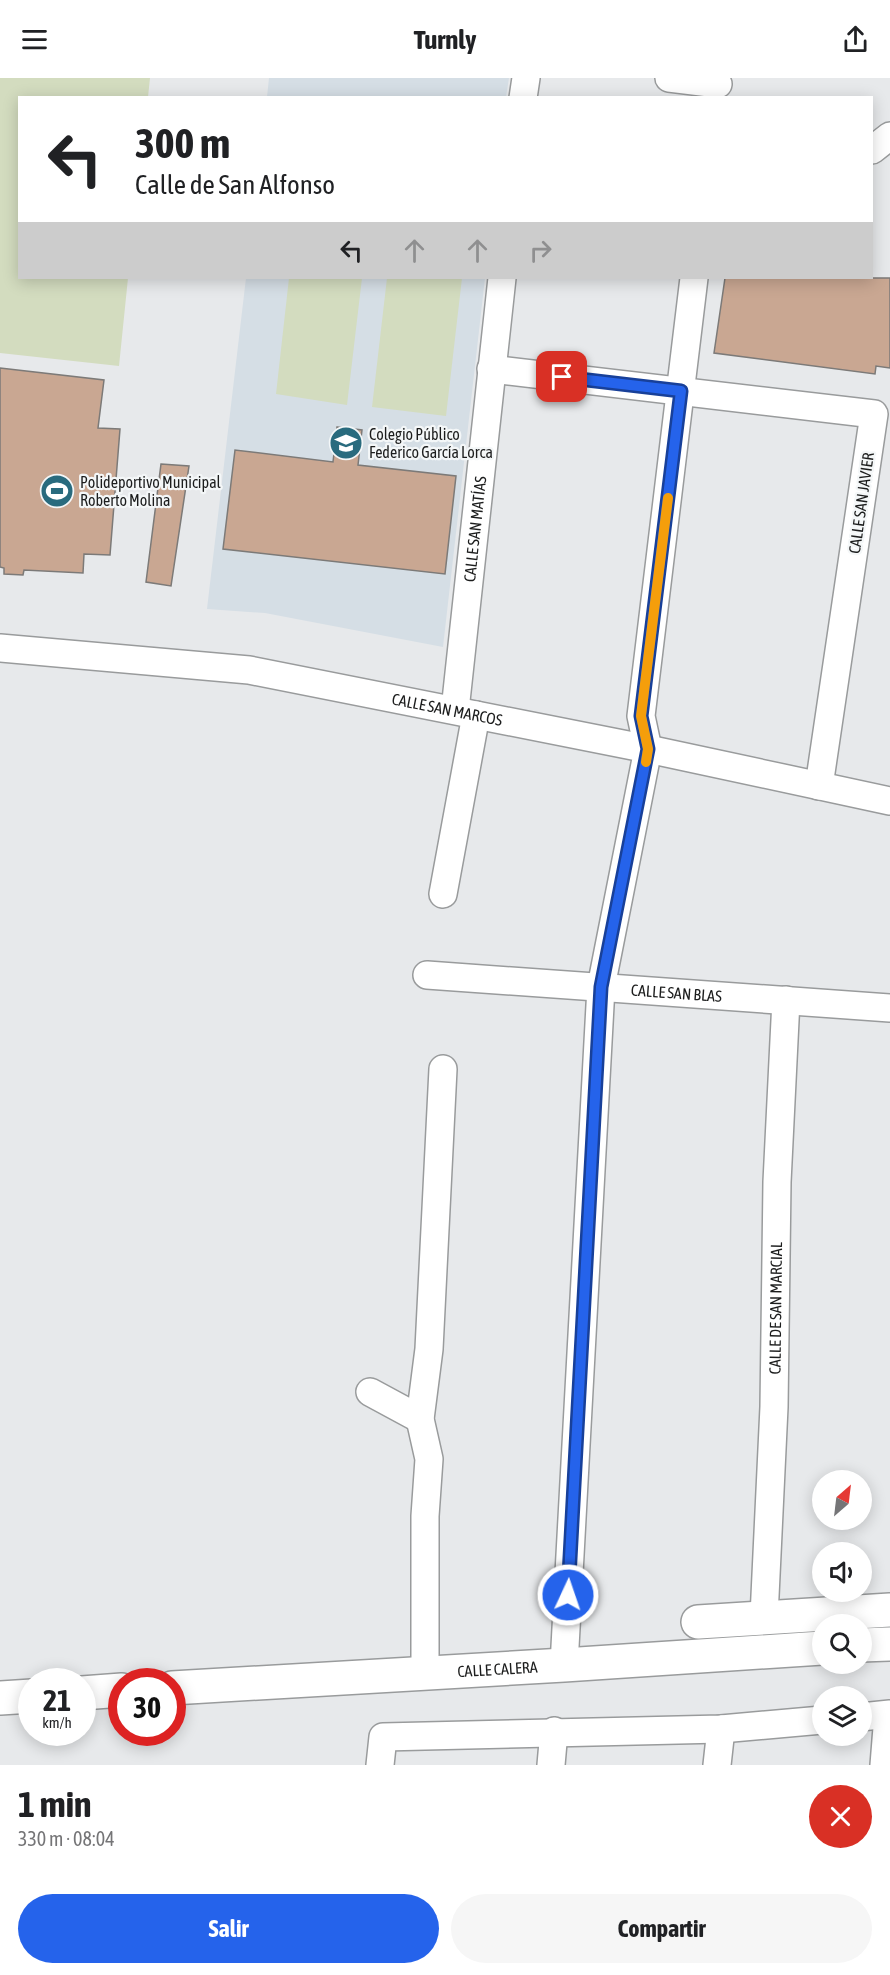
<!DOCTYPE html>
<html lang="es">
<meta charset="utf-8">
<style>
:root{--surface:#fff;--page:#f6f6f6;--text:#202124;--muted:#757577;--accent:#2563eb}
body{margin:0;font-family:"Asap Condensed",sans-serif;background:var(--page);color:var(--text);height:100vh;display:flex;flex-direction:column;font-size:22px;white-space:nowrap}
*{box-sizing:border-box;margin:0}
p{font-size:20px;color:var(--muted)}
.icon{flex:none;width:33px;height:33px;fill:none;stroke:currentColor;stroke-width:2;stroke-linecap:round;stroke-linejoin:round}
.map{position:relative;height:1687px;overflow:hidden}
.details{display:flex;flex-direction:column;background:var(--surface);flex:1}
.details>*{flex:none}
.guide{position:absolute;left:18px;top:18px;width:855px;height:183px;border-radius:0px;box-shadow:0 3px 15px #0003;background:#fff;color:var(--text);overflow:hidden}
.needle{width:39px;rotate:28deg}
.fabs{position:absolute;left:812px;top:1392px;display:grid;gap:12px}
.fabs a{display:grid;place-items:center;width:60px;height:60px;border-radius:50%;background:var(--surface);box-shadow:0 3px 15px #0003;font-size:30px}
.speed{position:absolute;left:18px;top:1590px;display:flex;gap:12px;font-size:30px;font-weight:700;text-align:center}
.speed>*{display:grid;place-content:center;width:78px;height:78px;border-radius:50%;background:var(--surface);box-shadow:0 3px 15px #0003;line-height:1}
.speed small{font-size:15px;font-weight:400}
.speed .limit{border:9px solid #d22;background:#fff;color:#111}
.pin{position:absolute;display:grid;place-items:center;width:51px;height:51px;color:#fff;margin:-26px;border-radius:12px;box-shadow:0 3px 9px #0006}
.me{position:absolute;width:66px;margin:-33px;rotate:3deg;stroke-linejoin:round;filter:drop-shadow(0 0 4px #0008)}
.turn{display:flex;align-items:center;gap:21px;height:126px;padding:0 18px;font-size:27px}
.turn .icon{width:78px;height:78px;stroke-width:2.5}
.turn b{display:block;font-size:42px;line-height:51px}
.lanes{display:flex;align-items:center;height:57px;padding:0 18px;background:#0003;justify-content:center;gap:30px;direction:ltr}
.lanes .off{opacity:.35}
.round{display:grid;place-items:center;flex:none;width:63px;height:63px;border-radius:32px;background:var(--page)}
.summary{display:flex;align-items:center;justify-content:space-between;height:102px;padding:0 18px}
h1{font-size:36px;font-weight:700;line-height:45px}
.primary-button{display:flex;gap:12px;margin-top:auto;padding:12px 18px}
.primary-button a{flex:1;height:69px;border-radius:36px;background:var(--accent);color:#fff;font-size:24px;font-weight:700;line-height:69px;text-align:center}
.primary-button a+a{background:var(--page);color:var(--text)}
header{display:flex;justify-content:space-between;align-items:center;height:78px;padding:0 18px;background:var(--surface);font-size:27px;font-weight:700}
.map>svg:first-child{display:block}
.built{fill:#d5dee5}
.green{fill:#d3dcbf}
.building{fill:#c9a792;stroke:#7c7a78;stroke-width:1.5}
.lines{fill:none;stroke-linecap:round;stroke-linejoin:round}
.street-casing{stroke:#999b9c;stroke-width:30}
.secondary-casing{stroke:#999b9c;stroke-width:36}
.street{stroke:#fff;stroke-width:27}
.secondary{stroke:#fff;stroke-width:33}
.route-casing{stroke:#184099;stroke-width:15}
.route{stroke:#2563eb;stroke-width:10}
.slow{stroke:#f59e0b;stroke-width:10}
.labels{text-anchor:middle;stroke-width:4.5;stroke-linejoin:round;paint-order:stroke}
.poi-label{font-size:16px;fill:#1c1d1d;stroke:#f4f7f8;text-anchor:start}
.street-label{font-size:16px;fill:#1c1d1d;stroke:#f4f7f8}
</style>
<header><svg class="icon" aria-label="menu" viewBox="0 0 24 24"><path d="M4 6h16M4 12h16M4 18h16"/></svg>Turnly<svg class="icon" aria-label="share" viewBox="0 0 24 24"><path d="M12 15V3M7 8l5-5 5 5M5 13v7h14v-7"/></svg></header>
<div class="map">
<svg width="890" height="1687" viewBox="0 0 890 1687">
<rect width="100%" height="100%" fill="#e7e9eb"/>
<path class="built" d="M269 0H509L506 19H267Z
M246 200H485L443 569 265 535 207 531Z"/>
<path class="green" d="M0 0H150L148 19 20 20V200H128L119 288 0 275Z
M289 200H362L347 327 276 316Z
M387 200H462L446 338 372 329Z"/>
<path class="building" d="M725 200H890V290L876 288 875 296 714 275Z
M0 290 104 302 98 350 120 351 110 477 84 476 83 495 24 492 23 497 4 496V490L0 489Z
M337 349 362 352 358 387 456 398 445 496 223 471 235 372 333 384Z
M161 386 189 388 171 508 146 504Z"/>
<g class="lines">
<g class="street-casing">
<g id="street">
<path d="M669 0 718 6"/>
<path d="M523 20 526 0"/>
<path d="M872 72 890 58"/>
<path d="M491 291 874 336 819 708"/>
<path id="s1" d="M0 570 249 592 648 671 890 723"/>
<path id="s2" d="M455 632 502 200"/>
<path d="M443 816 476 637"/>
<path id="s3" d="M427 897 890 930"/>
<path d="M370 1314 420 1341"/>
<path id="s4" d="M764 1539 774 1329 777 1104 786 922"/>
<path d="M564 1587 601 909 648 671 641 638 694 200"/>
<path d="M425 1596V1438L429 1381 420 1341 429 1271 443 991"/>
<path d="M861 1639 890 1636"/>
<path d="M380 1687 383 1659 721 1651 822 1642"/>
<path d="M551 1687 554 1653"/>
<path d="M717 1687 721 1651"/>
<path d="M884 1687 888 1637"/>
</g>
</g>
<g class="secondary-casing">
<g id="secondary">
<path d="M698 1544 890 1532"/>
<path d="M861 1567 890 1566"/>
<path id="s5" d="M172 1610 564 1587 822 1570"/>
<path d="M82 1615 122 1612"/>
<path d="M0 1620 32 1618"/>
</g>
</g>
<use href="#street" class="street"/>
<use href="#secondary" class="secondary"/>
</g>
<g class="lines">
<g class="route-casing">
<path id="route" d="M562 299 681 313 641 638 648 671 601 909 568 1517"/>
</g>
<use href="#route" class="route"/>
<path class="slow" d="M646 684 648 671 641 638 668 420"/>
</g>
<defs>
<g id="school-disc" transform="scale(1.725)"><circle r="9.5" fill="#296b7e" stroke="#f4f7f8"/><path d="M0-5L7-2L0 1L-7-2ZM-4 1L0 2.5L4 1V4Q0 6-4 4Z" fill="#fff"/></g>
<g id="stadium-disc" transform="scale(1.725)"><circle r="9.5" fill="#296b7e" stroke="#f4f7f8"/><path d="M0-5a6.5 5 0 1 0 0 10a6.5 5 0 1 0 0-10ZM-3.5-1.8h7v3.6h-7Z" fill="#fff"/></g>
</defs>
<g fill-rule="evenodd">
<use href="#school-disc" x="346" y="365"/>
<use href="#stadium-disc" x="57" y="413"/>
</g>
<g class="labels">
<g class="poi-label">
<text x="369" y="362">Colegio Público<tspan x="369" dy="18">Federico García Lorca</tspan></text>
<text x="80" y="410">Polideportivo Municipal<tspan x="80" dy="18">Roberto Molina</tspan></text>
</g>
<g class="street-label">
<text transform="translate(861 425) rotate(-82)" y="6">CALLE SAN JAVIER</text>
<text dy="6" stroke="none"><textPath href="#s2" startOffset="182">CALLE SAN MATÍAS</textPath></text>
<text dy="6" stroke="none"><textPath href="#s1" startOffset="452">CALLE SAN MARCOS</textPath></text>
<text dy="6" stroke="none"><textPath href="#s3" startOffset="250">CALLE SAN BLAS</textPath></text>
<text dy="6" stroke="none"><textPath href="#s4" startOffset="309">CALLE DE SAN MARCIAL</textPath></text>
<text dy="6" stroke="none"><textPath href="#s5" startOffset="326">CALLE CALERA</textPath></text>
</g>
</g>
</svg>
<div class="fabs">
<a><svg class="needle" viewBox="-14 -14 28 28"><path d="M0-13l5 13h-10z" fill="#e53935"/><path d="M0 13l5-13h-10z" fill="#757577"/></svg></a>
<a><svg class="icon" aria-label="sound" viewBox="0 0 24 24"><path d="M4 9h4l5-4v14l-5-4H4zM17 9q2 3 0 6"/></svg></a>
<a><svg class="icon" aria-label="search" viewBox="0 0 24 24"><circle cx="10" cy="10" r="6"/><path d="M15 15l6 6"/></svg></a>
<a><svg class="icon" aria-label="layers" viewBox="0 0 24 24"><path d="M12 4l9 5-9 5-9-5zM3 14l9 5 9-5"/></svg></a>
</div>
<div class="speed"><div>21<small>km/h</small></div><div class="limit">30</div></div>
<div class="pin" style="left:562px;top:299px;background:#d93025"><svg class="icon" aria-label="arrive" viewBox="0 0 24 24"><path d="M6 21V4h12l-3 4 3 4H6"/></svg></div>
<svg class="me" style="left:568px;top:1517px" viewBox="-20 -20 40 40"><circle r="17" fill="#2563eb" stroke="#fff" stroke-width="3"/><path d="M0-11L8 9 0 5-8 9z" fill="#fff"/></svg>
<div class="guide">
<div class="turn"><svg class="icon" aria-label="left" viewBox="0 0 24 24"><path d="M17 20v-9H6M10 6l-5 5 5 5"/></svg><div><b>300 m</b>Calle de San Alfonso</div></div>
<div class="lanes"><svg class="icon" aria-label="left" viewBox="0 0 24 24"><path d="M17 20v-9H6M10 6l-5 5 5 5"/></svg><svg class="icon off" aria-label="ahead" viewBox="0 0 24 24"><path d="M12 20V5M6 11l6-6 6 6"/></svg><svg class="icon off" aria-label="ahead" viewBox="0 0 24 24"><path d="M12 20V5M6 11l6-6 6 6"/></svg><svg class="icon off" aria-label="right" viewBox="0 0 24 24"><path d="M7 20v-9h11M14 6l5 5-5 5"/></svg></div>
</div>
</div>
<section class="details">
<div class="summary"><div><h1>1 min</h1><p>330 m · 08:04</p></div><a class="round" style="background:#d93025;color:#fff"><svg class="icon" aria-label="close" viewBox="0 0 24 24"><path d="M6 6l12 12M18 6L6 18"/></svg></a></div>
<div class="primary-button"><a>Salir</a><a>Compartir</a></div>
</section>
